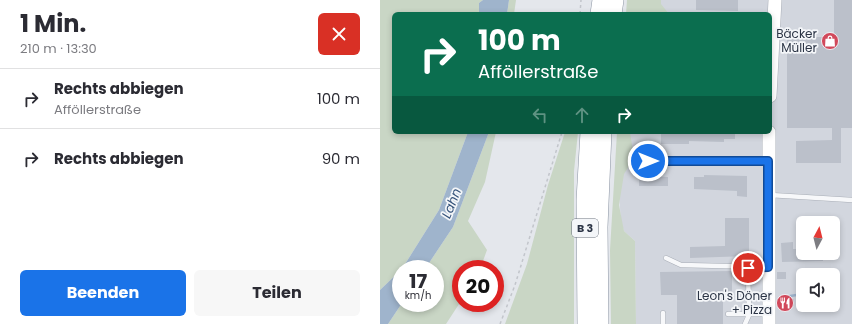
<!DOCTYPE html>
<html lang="de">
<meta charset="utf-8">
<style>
:root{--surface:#fff;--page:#f7f7f7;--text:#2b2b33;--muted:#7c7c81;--line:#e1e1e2;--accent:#1a73e8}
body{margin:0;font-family:Poppins,sans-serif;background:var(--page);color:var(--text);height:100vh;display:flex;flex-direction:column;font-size:15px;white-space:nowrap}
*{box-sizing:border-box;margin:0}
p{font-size:13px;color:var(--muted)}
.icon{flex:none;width:22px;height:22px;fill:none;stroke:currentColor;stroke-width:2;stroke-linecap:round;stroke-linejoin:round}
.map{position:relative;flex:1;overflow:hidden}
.side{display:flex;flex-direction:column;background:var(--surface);width:380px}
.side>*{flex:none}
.hud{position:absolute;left:12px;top:12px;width:380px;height:122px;border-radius:6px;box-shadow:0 2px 6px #0003;background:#0b6e4f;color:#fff;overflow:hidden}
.needle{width:26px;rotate:7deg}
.controls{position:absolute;left:416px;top:216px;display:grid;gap:8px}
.controls a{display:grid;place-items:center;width:44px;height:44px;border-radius:6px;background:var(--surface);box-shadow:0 2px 6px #0003;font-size:20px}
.speed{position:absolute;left:12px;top:260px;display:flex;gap:8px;font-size:20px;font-weight:700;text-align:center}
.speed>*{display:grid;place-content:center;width:52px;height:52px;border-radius:50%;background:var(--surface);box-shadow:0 2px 6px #0003;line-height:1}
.speed small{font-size:10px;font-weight:400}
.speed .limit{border:6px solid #d22;background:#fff;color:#111}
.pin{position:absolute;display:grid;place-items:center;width:34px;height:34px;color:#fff;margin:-17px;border:2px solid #fff;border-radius:50%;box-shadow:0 1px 4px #0007}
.me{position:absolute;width:44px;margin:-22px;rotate:90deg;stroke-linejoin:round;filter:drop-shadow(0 0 3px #0008)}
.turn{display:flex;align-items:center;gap:14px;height:84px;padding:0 20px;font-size:18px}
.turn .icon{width:52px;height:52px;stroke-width:2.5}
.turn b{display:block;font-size:28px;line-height:34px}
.lanes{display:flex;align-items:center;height:38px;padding:0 20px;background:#0003;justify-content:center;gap:20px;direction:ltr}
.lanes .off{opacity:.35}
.round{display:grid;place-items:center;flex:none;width:42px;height:42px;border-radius:6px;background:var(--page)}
.headline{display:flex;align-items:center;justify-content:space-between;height:68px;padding:0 20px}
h1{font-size:24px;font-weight:700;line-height:30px}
.cta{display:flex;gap:8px;margin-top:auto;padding:8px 20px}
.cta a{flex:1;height:46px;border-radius:6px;background:var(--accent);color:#fff;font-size:16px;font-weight:700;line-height:46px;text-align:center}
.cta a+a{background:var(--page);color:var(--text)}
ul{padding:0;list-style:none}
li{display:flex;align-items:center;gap:12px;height:60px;padding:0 20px;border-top:1px solid var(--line)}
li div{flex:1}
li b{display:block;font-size:15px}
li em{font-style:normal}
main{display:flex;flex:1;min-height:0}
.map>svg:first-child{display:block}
.built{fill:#d2d6de;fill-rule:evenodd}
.green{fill:#c9d6c5}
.water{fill:#9fb4cc}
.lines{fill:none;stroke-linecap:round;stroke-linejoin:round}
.stream{stroke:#9fb4cc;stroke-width:2.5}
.building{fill:#bbc0ca}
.lane-casing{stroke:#a9aeb7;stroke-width:5.5}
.secondary-casing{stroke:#a9aeb7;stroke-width:14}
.highway-casing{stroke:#8b94a3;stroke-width:18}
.path{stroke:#c2c5cb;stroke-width:1.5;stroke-dasharray:3 3;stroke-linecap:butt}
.lane{stroke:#f7f8fa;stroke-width:4.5}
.secondary{stroke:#fff;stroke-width:13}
.highway{stroke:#fff;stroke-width:17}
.route-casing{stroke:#114b97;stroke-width:10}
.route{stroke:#1a73e8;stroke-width:7}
.labels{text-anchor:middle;stroke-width:3.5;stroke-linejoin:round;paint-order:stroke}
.shield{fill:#f4f6f9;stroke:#676e7b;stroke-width:1}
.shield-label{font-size:11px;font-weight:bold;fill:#2b3445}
.poi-label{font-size:12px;fill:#2b3445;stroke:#f4f6f9;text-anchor:end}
.water-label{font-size:13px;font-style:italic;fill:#34527a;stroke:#f4f6f9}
</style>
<main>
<section class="side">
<div class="headline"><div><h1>1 Min.</h1><p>210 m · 13:30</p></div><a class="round" style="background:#d93025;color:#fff"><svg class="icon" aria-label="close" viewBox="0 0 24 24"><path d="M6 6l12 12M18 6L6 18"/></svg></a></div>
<ul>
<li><svg class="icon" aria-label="right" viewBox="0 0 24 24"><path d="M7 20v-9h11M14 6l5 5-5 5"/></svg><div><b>Rechts abbiegen</b><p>Afföllerstraße</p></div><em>100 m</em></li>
<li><svg class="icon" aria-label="right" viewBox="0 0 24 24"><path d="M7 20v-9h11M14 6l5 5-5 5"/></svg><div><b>Rechts abbiegen</b></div><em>90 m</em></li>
</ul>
<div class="cta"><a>Beenden</a><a>Teilen</a></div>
</section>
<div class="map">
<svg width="472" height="324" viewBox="0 0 472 324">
<rect width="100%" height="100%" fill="#e4e7ec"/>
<path class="built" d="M280 0H472V324H256L255 241 244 231 241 222 239 194 246 132H390V14H278ZM423 223H453V253H423ZM423 275H453V305H423Z"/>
<path class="green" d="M0 0H103L99 3V14H14V132H88L59 210 22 269 0 290Z
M129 0H136L134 14H127Z
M247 0H281V4L289 14H246Z
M109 132H116L105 182 88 221 107 250 100 269H81V301L66 324H8L22 303H55V269H45L73 227Z
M185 132H198L194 171V324H125L147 264 168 185Z
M237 132H250L254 158 244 174 239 205 244 231 255 241 256 324H231L230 250Z"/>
<path class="water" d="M103 0H129L127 14H99V3Z
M88 132H109L73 227 45 269H22L59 210Z
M21 270 22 303 8 324H0V290Z"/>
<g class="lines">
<path class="stream" d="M453 292H455
M410 296 423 294"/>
</g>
<path class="building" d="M316 0H358V11L316 10Z
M454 0H472V128H461V163H416V141L452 140V128H407V37H454Z
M281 132H355V139H344V142L309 141V144H281Z
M324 175 367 176V197L357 196V191L314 189V177H324Z
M259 176 288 177V186H259Z
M345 218H369V256L310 258V247L345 246Z
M413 242V249H423V253L443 254V261L402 262 401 243Z
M352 271V295H343V324H297V295H281L280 272Z
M397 272H406V279H397Z
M397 299H414V306H397Z"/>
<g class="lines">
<g class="lane-casing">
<path id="lane" d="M268 161H388
M390 195 472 200
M286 258 301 265 388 267
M283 313V324
M348 314H388
M365 324 369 315 368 268"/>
</g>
<g class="secondary-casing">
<path id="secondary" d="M390 96 395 0
M389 324V132"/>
</g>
<g class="highway-casing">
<path id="highway" d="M219 14 221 0
M233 14 235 0
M206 324 205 200 209 132
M220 324 219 227 223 132"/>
</g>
<path class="path" d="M200 14 201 0
M120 324 135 285 182 132"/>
<use href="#lane" class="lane"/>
<use href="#secondary" class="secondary"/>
<use href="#highway" class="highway"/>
</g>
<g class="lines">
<g class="route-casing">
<path id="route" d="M268 161H388V267L368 268"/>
</g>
<use href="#route" class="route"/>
</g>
<defs>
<g id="shop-disc" transform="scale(0.9)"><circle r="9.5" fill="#d1495b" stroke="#f4f6f9"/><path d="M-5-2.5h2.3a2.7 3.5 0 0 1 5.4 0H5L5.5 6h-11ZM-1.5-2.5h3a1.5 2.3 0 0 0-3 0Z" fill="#fff"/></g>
<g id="restaurant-disc" transform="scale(0.9)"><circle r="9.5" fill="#d1495b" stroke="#f4f6f9"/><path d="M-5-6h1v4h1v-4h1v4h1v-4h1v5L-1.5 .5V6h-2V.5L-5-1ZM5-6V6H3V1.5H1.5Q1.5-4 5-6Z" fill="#fff"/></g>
</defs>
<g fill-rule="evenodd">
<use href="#shop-disc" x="450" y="41"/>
<use href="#restaurant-disc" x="405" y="303"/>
</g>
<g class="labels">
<rect class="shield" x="192" y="219" width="26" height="18" rx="3"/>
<g class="shield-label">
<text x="205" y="232">B 3</text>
</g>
<g class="poi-label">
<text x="437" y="38">Bäcker<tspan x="437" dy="14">Müller</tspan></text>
<text x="392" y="300">Leon's Döner<tspan x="392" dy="14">+ Pizza</tspan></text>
</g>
<g class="water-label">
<text transform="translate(71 203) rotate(-68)" y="5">Lahn</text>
</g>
</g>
</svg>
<div class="controls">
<a><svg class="needle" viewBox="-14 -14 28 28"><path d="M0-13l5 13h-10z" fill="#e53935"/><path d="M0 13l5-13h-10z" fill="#7c7c81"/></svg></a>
<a><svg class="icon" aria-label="sound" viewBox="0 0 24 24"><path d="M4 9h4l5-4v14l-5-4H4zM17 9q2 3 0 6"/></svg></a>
</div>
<div class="speed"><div>17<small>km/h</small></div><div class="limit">20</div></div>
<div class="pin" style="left:368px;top:268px;background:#d93025"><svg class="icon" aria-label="arrive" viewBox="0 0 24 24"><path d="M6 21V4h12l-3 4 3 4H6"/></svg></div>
<svg class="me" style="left:268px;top:161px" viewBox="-20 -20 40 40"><circle r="17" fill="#1a73e8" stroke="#fff" stroke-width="3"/><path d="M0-11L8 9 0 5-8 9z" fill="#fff"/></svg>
<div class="hud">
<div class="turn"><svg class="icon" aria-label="right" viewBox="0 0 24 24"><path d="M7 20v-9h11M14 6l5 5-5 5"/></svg><div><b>100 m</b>Afföllerstraße</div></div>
<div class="lanes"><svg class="icon off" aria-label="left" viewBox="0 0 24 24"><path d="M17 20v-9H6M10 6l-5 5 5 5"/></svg><svg class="icon off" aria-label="ahead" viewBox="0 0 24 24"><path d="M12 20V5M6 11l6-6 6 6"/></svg><svg class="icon" aria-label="right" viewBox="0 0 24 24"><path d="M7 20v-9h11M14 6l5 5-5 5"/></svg></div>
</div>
</div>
</main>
